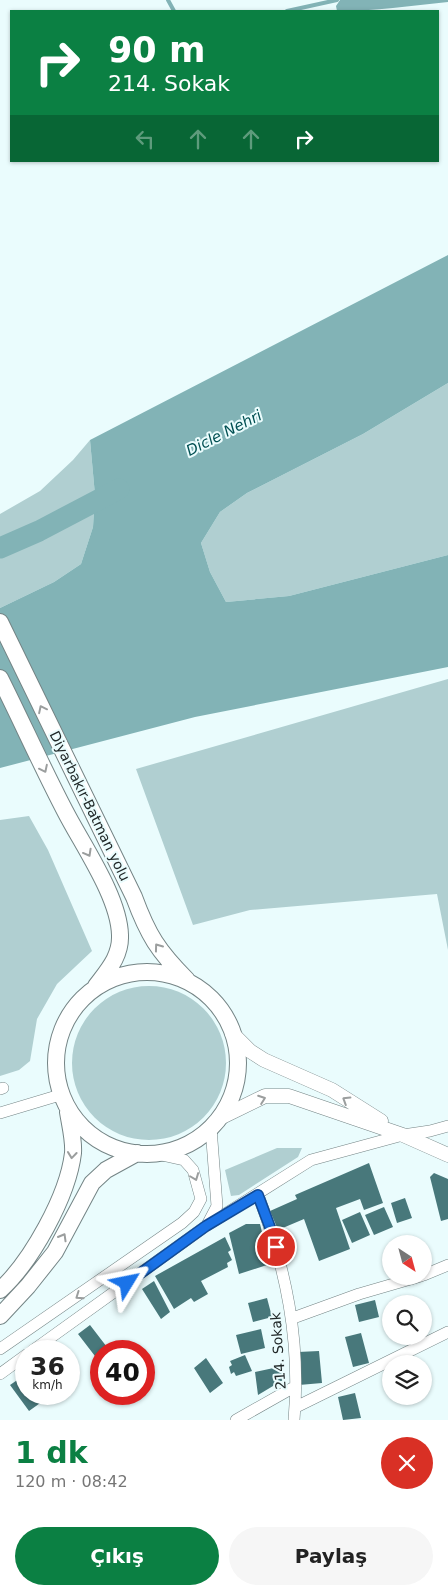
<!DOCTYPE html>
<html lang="tr">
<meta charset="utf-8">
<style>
:root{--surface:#fff;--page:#f6f6f6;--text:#222;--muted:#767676;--accent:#0b8043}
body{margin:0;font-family:"DejaVu Sans",sans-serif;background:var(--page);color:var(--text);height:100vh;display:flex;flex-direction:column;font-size:19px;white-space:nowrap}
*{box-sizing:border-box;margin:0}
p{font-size:16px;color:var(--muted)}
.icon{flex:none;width:28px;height:28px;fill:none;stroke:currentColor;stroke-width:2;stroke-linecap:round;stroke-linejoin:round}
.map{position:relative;height:1420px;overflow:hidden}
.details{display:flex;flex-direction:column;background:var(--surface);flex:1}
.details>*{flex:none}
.banner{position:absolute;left:10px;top:10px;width:429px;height:152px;border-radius:0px;box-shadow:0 1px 4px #0004;background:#0b8043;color:#fff;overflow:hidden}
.needle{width:32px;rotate:144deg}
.controls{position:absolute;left:382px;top:1235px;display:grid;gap:10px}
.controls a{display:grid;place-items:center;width:50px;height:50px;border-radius:50%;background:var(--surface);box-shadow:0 1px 4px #0004;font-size:25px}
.speed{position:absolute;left:15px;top:1340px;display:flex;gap:10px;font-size:25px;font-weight:700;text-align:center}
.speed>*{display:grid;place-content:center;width:65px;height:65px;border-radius:50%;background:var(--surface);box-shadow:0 1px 4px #0004;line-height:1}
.speed small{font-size:12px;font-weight:400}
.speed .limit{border:8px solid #d22;background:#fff;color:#111}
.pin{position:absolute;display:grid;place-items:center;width:42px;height:42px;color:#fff;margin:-21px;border:2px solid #fff;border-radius:50%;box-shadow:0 1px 5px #0007}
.me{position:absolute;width:55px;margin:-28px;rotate:55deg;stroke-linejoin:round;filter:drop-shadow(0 0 4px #0008)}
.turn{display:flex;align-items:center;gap:18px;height:105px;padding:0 15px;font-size:22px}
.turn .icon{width:65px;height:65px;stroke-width:2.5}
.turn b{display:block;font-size:35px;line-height:42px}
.lanes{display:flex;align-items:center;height:48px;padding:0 15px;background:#0003;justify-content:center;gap:25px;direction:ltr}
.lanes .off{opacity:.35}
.round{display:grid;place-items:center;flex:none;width:52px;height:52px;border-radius:26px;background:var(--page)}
.overview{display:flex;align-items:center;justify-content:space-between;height:85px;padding:0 15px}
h1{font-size:30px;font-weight:700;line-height:38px;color:var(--accent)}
.cta{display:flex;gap:10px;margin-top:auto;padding:10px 15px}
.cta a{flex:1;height:58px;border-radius:30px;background:var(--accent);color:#fff;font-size:20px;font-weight:700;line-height:58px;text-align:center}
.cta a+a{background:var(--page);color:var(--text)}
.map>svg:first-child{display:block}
.green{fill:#b0cfd1}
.water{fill:#82b3b6}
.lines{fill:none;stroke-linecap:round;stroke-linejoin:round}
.stream{stroke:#82b3b6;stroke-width:4}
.river{stroke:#82b3b6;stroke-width:21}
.building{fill:#48787b}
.minor-casing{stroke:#748485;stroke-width:12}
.major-casing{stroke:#748485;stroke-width:15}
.highway-casing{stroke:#748485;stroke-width:18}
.minor{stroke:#fff;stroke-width:11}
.major{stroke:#fff;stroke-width:14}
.highway{stroke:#fff;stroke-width:16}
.oneway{stroke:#9b9e9e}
.route-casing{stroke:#114b97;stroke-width:12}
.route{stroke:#1a73e8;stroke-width:9}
.labels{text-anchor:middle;stroke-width:4;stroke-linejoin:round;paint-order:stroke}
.street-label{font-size:14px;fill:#212828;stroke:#eafcfd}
.water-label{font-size:15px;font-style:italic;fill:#004f52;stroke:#eafcfd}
</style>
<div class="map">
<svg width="448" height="1420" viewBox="0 0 448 1420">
<rect width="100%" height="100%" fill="#eafcfd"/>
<path class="green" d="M448 383V555L289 596 226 602 210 572 201 543 220 512 247 493 363 434Z
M90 440 95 495 93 527 81 564 54 582 0 608V514L40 491 73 460Z
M448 679V950L437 894 250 910 193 925 136 769Z
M29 816 48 850 92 951 57 984 37 1019 30 1061 19 1070 0 1076V820Z
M72 1063a77 77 0 1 1 154 0a77 77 0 1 1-154 0Z
M277 1148H302L298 1157 239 1195 231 1196 225 1170Z"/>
<path class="water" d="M340 0H448V2C411 6 375 11 337 11L336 6Z
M448 255V383L363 434 247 493 220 512 201 543 210 572 226 602 289 596 448 555V667L195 717 0 768V608L54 582 81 564 93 527 95 495 90 440Z"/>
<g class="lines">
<path class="stream" d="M168 0 174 11
M287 11 337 0"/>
<path class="river" d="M0 548 39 531 119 489"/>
</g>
<path class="building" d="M369 1163 383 1203 364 1210 360 1199 336 1208 350 1249 319 1261 304 1219 278 1230 270 1211 297 1199 295 1195Z
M434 1173 448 1179V1219L441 1221 430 1177Z
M405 1198 412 1218 397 1223 391 1203Z
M384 1207 393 1227 374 1235 365 1215Z
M360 1212 370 1235 352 1243 342 1220Z
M246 1224H260L270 1264 239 1274 229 1233Z
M225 1237 231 1250 228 1252 232 1260 227 1263 228 1267 201 1281 208 1294 194 1302 191 1298 174 1309 155 1276Z
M154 1281 170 1312 161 1319 142 1289Z
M267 1298 272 1317 253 1322 248 1303Z
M375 1300 379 1317 359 1322 355 1305Z
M90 1325 110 1351H101V1358L98 1360 78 1334Z
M261 1329 265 1348 241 1354 236 1335Z
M361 1333 369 1363 353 1367 345 1337Z
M319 1351 322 1383 299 1385 298 1352Z
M245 1355 252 1371 236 1376 234 1372 231 1374 229 1367 232 1365 230 1361Z
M206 1358 223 1383 210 1393 194 1368Z
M283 1366V1380L258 1395 255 1372Z
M26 1374V1394H66L55 1403 50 1396 29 1411 10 1385Z
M355 1393 361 1418 343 1420 338 1397Z"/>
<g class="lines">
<g class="minor-casing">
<path id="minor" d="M0 1089 3 1088
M0 1113 60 1095
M258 1195C286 1268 301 1341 294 1420
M207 1225 217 1206 211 1128
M424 1275 448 1265
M293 1318 359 1294 421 1276
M0 1349 182 1223 194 1212 201 1199 193 1170 184 1160 157 1154
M32 1351 206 1226 311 1160 403 1135 430 1131 448 1126
M0 1374 26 1355
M296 1407 448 1332
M236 1420 296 1386"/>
</g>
<g class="major-casing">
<path id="major" d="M232 1033 250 1051 264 1060 332 1090 381 1121
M218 1119 265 1096H289L403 1135 448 1155"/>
</g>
<g class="highway-casing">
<path id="highway" d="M0 622 134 897C148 935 158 951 187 980
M0 678C22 722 42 767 65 811 83 846 119 897 120 935 121 956 108 970 96 986
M56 1063a91 91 0 1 1 182 0a91 91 0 1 1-182 0Z
M0 1290C31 1262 68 1196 73 1153 74 1140 70 1125 68 1112
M0 1316 28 1286 55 1252 92 1183 106 1170 137 1153"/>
</g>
<use href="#minor" class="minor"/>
<use href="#major" class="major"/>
<use href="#highway" class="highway"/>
</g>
<defs><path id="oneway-chevron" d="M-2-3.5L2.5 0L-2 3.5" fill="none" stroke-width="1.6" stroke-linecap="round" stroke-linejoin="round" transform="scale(1.25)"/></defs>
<g class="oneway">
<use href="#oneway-chevron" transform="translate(42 709) rotate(-116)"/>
<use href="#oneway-chevron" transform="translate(44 769) rotate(64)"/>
<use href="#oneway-chevron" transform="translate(88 853) rotate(61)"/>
<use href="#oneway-chevron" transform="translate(158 947) rotate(-126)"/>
<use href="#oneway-chevron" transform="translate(262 1099) rotate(-20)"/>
<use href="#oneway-chevron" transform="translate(346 1100) rotate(-148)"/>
<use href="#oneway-chevron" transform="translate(72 1155) rotate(96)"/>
<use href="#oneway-chevron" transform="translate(195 1177) rotate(69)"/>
<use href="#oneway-chevron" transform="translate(63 1237) rotate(-60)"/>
<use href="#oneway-chevron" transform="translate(79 1296) rotate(145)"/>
</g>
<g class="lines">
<g class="route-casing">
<path id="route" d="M127 1283 206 1226 258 1195 271 1230 276 1247"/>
</g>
<use href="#route" class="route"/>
</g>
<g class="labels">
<g class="street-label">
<text transform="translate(90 806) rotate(64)" y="5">Diyarbakır-Batman yolu</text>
<text transform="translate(278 1351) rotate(-94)" y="5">214. Sokak</text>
</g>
<g class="water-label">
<text transform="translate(224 433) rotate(-27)" y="5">Dicle Nehri</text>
</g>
</g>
</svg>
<div class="controls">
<a><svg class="needle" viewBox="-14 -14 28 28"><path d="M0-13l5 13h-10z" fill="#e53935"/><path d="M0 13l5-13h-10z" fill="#767676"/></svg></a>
<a><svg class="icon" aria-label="search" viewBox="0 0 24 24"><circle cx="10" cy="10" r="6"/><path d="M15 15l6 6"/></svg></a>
<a><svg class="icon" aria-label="layers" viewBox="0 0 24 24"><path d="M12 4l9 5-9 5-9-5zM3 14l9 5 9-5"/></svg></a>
</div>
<div class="speed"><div>36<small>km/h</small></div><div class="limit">40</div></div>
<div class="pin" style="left:276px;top:1247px;background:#d93025"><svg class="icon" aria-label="arrive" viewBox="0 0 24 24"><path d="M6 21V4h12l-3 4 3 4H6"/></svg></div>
<svg class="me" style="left:127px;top:1283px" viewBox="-20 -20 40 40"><path d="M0-17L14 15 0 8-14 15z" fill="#1a73e8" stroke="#fff" stroke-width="4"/></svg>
<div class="banner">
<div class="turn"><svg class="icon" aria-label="right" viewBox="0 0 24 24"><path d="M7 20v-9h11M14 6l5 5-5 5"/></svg><div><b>90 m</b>214. Sokak</div></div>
<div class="lanes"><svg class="icon off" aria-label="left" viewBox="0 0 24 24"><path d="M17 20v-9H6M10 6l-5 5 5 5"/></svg><svg class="icon off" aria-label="ahead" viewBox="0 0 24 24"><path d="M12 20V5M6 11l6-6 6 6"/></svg><svg class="icon off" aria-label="ahead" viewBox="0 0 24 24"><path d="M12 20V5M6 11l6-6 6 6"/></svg><svg class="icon" aria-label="right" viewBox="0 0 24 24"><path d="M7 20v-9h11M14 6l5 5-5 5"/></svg></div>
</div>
</div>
<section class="details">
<div class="overview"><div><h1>1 dk</h1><p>120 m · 08:42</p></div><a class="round" style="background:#d93025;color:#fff"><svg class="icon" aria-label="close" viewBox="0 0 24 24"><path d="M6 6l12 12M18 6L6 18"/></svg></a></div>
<div class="cta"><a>Çıkış</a><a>Paylaş</a></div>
</section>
